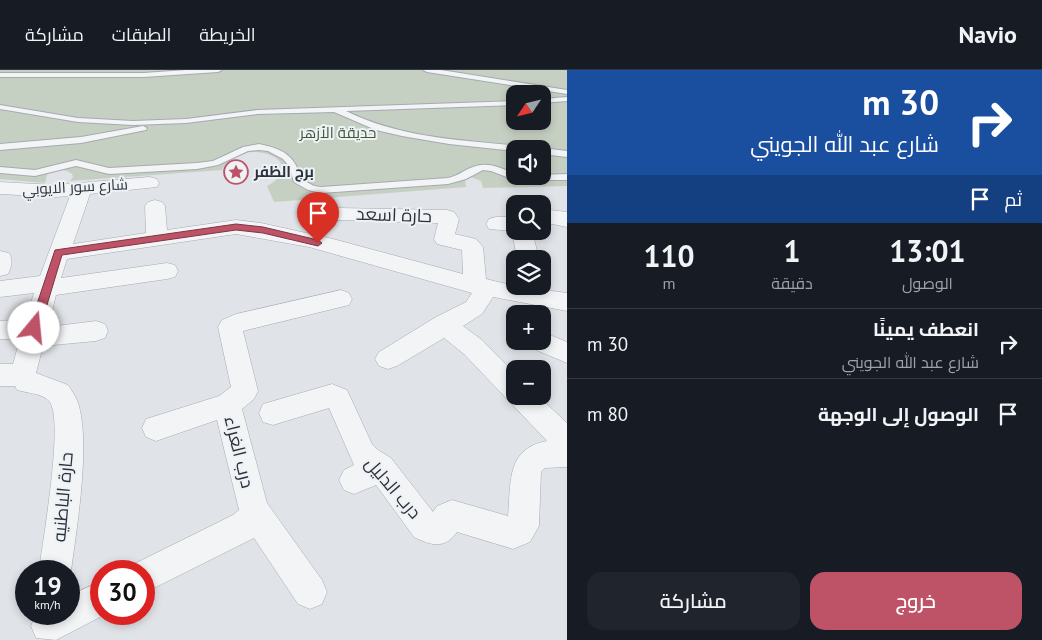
<!DOCTYPE html>
<html lang="ar">
<meta charset="utf-8">
<style>
:root{--surface:#171b24;--page:#20242c;--text:#f1f3f6;--muted:#9ea1a6;--line:#363941;--accent:#be5368}
body{margin:0;font-family:"PT Sans",Cairo,sans-serif;background:var(--page);color:var(--text);direction:rtl;height:100vh;display:flex;flex-direction:column;font-size:19px;white-space:nowrap}
*{box-sizing:border-box;margin:0}
p{font-size:16px;color:var(--muted)}
.icon{flex:none;width:28px;height:28px;fill:none;stroke:currentColor;stroke-width:2;stroke-linecap:round;stroke-linejoin:round}
.map{position:relative;flex:1;overflow:hidden;direction:ltr}
.sheet{display:flex;flex-direction:column;background:var(--surface);width:475px}
.sheet>*{flex:none}
.top-card{background:#1a4fa0;color:#fff;overflow:hidden}
.needle{width:32px;rotate:235deg}
.controls{position:absolute;left:506px;top:15px;display:grid;gap:10px}
.controls a{display:grid;place-items:center;width:45px;height:45px;border-radius:10px;background:var(--surface);box-shadow:0 2px 8px #0003;font-size:25px}
.speed{position:absolute;left:15px;top:490px;display:flex;gap:10px;font-size:25px;font-weight:700;text-align:center}
.speed>*{display:grid;place-content:center;width:65px;height:65px;border-radius:50%;background:var(--surface);box-shadow:0 2px 8px #0003;line-height:1}
.speed small{font-size:12px;font-weight:400}
.speed .limit{border:8px solid #d22;background:#fff;color:#111}
.pin{position:absolute;display:grid;place-items:center;width:42px;height:42px;color:#fff;margin:-51px -21px;border-radius:50% 50% 50% 0;rotate:-45deg;box-shadow:0 0 5px #0007}
.pin .icon{rotate:45deg}
.me{position:absolute;width:55px;margin:-28px;rotate:17deg;stroke-linejoin:round;filter:drop-shadow(0 0 4px #0008)}
.turn{display:flex;align-items:center;gap:18px;height:105px;padding:0 20px;font-size:22px}
.turn .icon{width:65px;height:65px;stroke-width:2.5}
.turn b{display:block;font-size:35px;line-height:42px}
.then{display:flex;align-items:center;height:48px;padding:0 20px;background:#0003;gap:10px;font-size:19px}
.eta{display:flex;justify-content:space-evenly;align-items:center;height:85px;text-align:center}
.eta b{font-size:30px;font-weight:600;line-height:35px}
.action{display:flex;gap:10px;margin-top:auto;padding:10px 20px}
.action a{flex:1;height:58px;border-radius:15px;background:var(--accent);color:#fff;font-size:20px;font-weight:600;line-height:58px;text-align:center}
.action a+a{background:var(--page);color:var(--text)}
ul{padding:0;list-style:none}
li{display:flex;align-items:center;gap:15px;height:70px;padding:0 20px;border-top:1px solid var(--line)}
li div{flex:1}
li b{display:block;font-size:19px}
li em{font-style:normal}
header{display:flex;align-items:center;gap:30px;box-sizing:border-box;height:70px;padding:0 25px;background:var(--surface);border-bottom:1px solid var(--line)}
header strong{font-size:24px}
nav{display:flex;gap:28px;margin-inline-start:auto;font-size:18px}
main{display:flex;flex:1;min-height:0}
.map>svg:first-child{display:block}
.green{fill:#c6d0c2;fill-rule:evenodd}
.lines{fill:none;stroke-linecap:round;stroke-linejoin:round}
.lane-casing{stroke:#a6aab1;stroke-width:2}
.street-casing{stroke:#a6aab1;stroke-width:1}
.lane{fill:#f2f4f6;fill-rule:evenodd}
.street{fill:#f2f4f6;fill-rule:evenodd}
.route{fill:#be5368;stroke:#7c3644}
.labels{text-anchor:middle;stroke-width:4;stroke-linejoin:round;paint-order:stroke}
.far-park-label{font-size:15px;fill:#40573a;stroke:#eff2f5}
.far-poi-label{font-size:15px;font-weight:bold;fill:#2b323d;stroke:#eff2f5;text-anchor:start}
.far-street-label{font-size:15px;fill:#2b323d;stroke:#eff2f5}
.street-label{font-size:18px;fill:#2b323d;stroke:#eff2f5}
</style>
<header>
<strong>Navio</strong>
<nav><a>الخريطة</a><a>الطبقات</a><a>مشاركة</a></nav>
</header>
<main>
<section class="sheet">
<div class="top-card">
<div class="turn"><svg class="icon" aria-label="right" viewBox="0 0 24 24"><path d="M7 20v-9h11M14 6l5 5-5 5"/></svg><div><b>30 m</b>شارع عبد الله الجويني</div></div>
<div class="then">ثم<svg class="icon" aria-label="arrive" viewBox="0 0 24 24"><path d="M6 21V4h12l-3 4 3 4H6"/></svg></div>
</div>
<div class="eta">
<div><b>13:01</b><p>الوصول</p></div>
<div><b>1</b><p>دقيقة</p></div>
<div><b>110</b><p>m</p></div>
</div>
<ul>
<li><svg class="icon" aria-label="right" viewBox="0 0 24 24"><path d="M7 20v-9h11M14 6l5 5-5 5"/></svg><div><b>انعطف يمينًا</b><p>شارع عبد الله الجويني</p></div><em>30 m</em></li>
<li><svg class="icon" aria-label="arrive" viewBox="0 0 24 24"><path d="M6 21V4h12l-3 4 3 4H6"/></svg><div><b>الوصول إلى الوجهة</b></div><em>80 m</em></li>
</ul>
<div class="action"><a>خروج</a><a>مشاركة</a></div>
</section>
<div class="map">
<svg width="567" height="570" viewBox="0 0 567 570">
<rect width="100%" height="100%" fill="#e0e3e7"/>
<path class="green" d="M0 0H567V116L483 118 481 111 471 107 465 109 466 117 274 132 267 116C315 91 239 63 222 100L70 111 73 107 72 104C64 97 54 100 47 105L45 113 0 109ZM515 24H542V51H515ZM515 79H542V106H515Z"/>
<g class="lines">
<g class="lane-casing">
<path id="lane" d="M186 0H222L218 2 144 7H0V3H144Z
M423 0H441L567 20V24L427 2Z
M567 27V31L542 33V29Z
M515 31V35L346 41C400 68 461 70 520 76L524 79H515V81L449 74 402 66 376 60 334 42 257 44 186 53 133 55 78 52 0 39V35L78 48 133 51 186 49 257 40Z
M143 56 147 58 146 60 81 73 0 80V74L81 67Z
M259 74C283 79 295 85 301 109L314 116 321 117 448 108C458 106 464 100 473 97 488 91 501 98 515 104V106L567 104V110H515L491 101 483 100 466 109 448 114 321 123 308 120 294 112 289 96 283 89 268 81 259 80 248 81 218 95 197 99 109 104 76 96 35 106 0 103V97L35 100 76 90 109 98 197 93 213 91 243 77Z
M542 78 567 81V87L542 84V79H540Z"/>
</g>
<g class="street-casing">
<path id="street" d="M150 107 157 109 159 113 157 117 90 124 73 174 146 163 145 136 148 132 155 130 162 132 165 136 167 160 236 150 261 153 333 169 463 204 462 180 437 174 434 169 438 153 338 150 331 149 328 144 331 139 338 138 447 140 454 142 459 149 455 164 476 169 483 177 486 209 515 216 567 223V241L493 227 482 244 463 256 482 270 515 304V326H538L567 353V397L545 398 541 402 539 456 530 472 513 479 457 462C445 480 430 475 414 467L376 415 354 424 344 420 339 410 344 400 354 395 329 338 273 355 263 352 259 343 263 334 332 314 347 320 372 374 378 380 391 388 433 442 437 436 452 430 508 446C511 413 506 378 547 371L464 284 444 268 397 296 388 299 379 296 375 289 379 282 436 247 466 232 472 223 309 177 236 164 67 189 61 208 167 193 175 195 178 201 175 207 167 209 56 225 48 257 96 251 105 254 108 261 105 268 96 271 43 276 36 303 68 315C72 321 77 328 79 336 90 378 77 456 71 501L69 508V501H39C42 474 65 348 49 331 42 323 26 323 17 320L15 316H0V294H13L20 269H0V251L26 249 34 223 0 227V211L40 206 70 126 55 127 0 124V112L55 115Z
M542 139 567 142V157L542 152Z
M496 147H515V161H532L539 189H517L512 161 489 159 486 154 489 149Z
M0 181 9 183C13 190 12 196 8 204L0 206Z
M341 220 349 223 352 229 349 235 243 261 258 321 254 329 242 339 267 433 322 510 327 522 322 534 310 539 298 534 254 468 144 523V501H130L132 495 233 445 239 440 217 350 156 371 146 367 142 358 146 349 219 326 231 317 218 257 222 250 236 244Z
M545 263 567 272V293L536 280 534 271H542V264Z
M101 511V544H106L56 570 36 568 31 556 36 544H69V526Z"/>
</g>
<use href="#lane" class="lane"/>
<use href="#street" class="street"/>
</g>
<path class="route" d="M236 154 263 157 318 170 322 173 318 176 263 163 236 160 62 185 40 258 34 262 29 258 55 180Z"/>
<defs>
<g id="sight-ring" transform="scale(1.25)"><circle r="9.5" fill="#eff2f5" stroke="#be5368" stroke-width="1.5"/><path d="M0-6L1.8-2.2L6-1.7L2.9 1.2L3.7 5.4L0 3.3L-3.7 5.4L-2.9 1.2L-6-1.7L-1.8-2.2Z" fill="#be5368"/></g>
</defs>
<g fill-rule="evenodd">
<use href="#sight-ring" x="236" y="102"/>
</g>
<g class="labels">
<g class="far-park-label">
<text x="338" y="68">حديقة الأزهر</text>
</g>
<g class="far-poi-label">
<text x="254" y="107">برج الظفر</text>
</g>
<g class="far-street-label">
<text transform="translate(75 117) rotate(-3)" y="5">شارع سور الايوبي</text>
</g>
<g class="street-label">
<text transform="translate(394 145) rotate(2)" y="6">حارة اسعد</text>
<text transform="translate(239 382) rotate(76)" y="6">درب الغراء</text>
<text transform="translate(393 418) rotate(49)" y="6">درب الدليل</text>
<text transform="translate(63 427) rotate(-85)" y="6">حارة الباطنيه</text>
</g>
</g>
</svg>
<div class="controls">
<a><svg class="needle" viewBox="-14 -14 28 28"><path d="M0-13l5 13h-10z" fill="#e53935"/><path d="M0 13l5-13h-10z" fill="#9ea1a6"/></svg></a>
<a><svg class="icon" aria-label="sound" viewBox="0 0 24 24"><path d="M4 9h4l5-4v14l-5-4H4zM17 9q2 3 0 6"/></svg></a>
<a><svg class="icon" aria-label="search" viewBox="0 0 24 24"><circle cx="10" cy="10" r="6"/><path d="M15 15l6 6"/></svg></a>
<a><svg class="icon" aria-label="layers" viewBox="0 0 24 24"><path d="M12 4l9 5-9 5-9-5zM3 14l9 5 9-5"/></svg></a>
<a>+</a>
<a>−</a>
</div>
<div class="speed"><div>19<small>km/h</small></div><div class="limit">30</div></div>
<div class="pin" style="left:318px;top:173px;background:#d93025"><svg class="icon" aria-label="arrive" viewBox="0 0 24 24"><path d="M6 21V4h12l-3 4 3 4H6"/></svg></div>
<svg class="me" style="left:34px;top:258px" viewBox="-20 -20 40 40"><circle r="19" fill="#fff"/><path d="M0-13L10 11 0 6-10 11z" fill="#be5368"/></svg>
</div>
</main>
